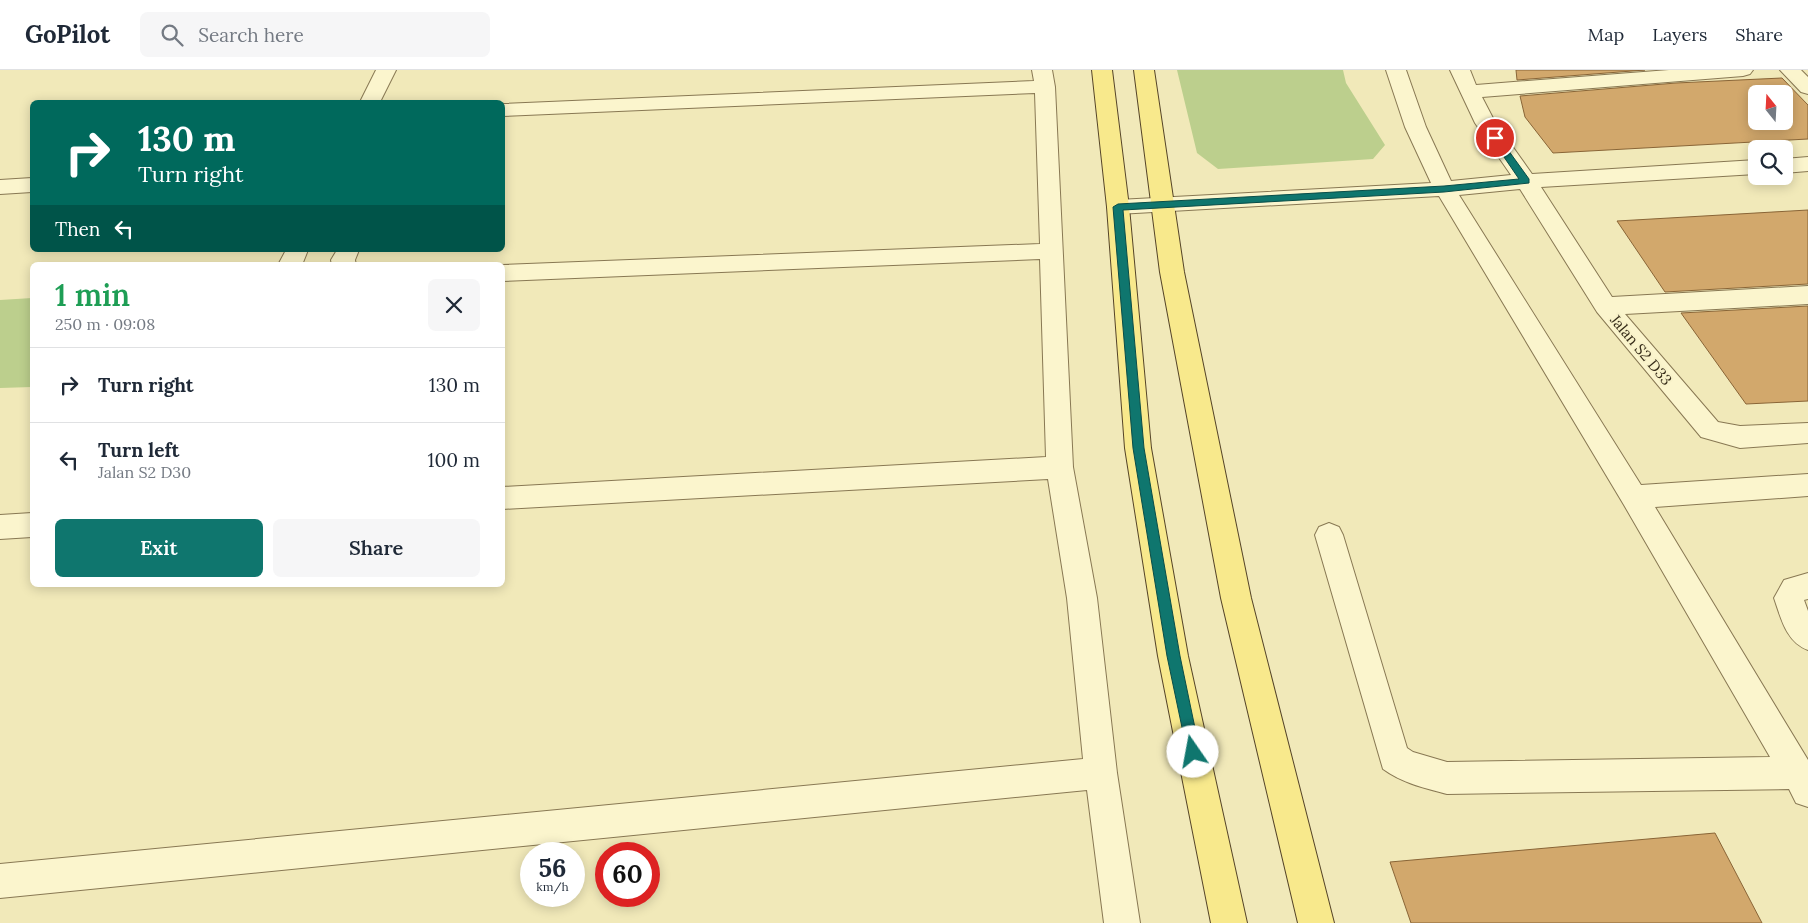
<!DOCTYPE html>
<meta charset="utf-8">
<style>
:root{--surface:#fff;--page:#f6f6f7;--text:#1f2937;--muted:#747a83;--line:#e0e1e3;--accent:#0f766e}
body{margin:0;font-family:Lora,serif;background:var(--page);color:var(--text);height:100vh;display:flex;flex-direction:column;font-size:19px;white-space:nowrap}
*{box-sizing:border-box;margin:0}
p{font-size:16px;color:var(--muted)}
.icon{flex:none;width:28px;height:28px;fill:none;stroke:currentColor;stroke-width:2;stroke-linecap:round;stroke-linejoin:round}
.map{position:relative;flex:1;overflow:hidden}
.details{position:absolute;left:30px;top:192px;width:475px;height:325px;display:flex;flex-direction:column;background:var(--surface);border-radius:8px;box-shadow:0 2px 12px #0003}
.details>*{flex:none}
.top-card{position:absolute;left:30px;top:30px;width:475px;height:152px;border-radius:8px;box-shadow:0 2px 12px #0003;background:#00695c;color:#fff;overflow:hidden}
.needle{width:32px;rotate:342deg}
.fabs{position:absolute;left:1748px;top:15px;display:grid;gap:10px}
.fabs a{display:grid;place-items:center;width:45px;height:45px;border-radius:8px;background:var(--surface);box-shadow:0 2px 12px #0003;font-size:25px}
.speed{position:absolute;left:520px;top:772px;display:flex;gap:10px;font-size:25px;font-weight:700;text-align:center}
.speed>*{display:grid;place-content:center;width:65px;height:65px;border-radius:50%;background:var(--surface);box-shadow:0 2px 12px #0003;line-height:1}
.speed small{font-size:12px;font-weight:400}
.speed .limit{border:8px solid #d22;background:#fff;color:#111}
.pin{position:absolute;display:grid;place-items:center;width:42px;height:42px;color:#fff;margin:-21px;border:2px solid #fff;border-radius:50%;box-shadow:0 1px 5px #0007}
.me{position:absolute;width:55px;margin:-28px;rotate:348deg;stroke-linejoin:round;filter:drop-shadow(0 0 4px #0008)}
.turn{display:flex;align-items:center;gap:18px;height:105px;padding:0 25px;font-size:22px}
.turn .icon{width:65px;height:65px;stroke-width:2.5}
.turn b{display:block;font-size:35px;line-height:42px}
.then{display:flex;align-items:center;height:48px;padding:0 25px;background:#0003;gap:10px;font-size:19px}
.round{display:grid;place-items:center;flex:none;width:52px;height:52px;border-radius:8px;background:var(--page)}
.overview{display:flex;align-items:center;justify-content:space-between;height:85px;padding:0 25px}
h1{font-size:30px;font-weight:600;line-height:38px;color:#1e9e55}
.primary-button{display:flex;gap:10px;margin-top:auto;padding:10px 25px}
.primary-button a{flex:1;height:58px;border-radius:8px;background:var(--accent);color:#fff;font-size:20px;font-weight:600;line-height:58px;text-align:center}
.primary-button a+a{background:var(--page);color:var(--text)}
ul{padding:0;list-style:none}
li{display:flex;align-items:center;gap:15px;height:75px;padding:0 25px;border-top:1px solid var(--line)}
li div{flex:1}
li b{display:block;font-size:19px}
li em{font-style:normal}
header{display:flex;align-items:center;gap:30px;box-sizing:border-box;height:70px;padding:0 25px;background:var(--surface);border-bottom:1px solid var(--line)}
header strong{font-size:24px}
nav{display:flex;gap:28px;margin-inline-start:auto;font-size:18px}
.search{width:350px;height:45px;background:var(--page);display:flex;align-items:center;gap:12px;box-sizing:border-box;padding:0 18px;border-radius:8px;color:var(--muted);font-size:19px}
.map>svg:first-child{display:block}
.green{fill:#bccf8d}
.building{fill:#d2a86c;stroke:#896537;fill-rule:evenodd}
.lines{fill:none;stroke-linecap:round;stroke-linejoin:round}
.minor-casing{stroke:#887853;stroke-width:2}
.major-casing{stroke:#554428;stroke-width:2}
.minor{fill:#fbf5cd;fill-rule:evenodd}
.major{fill:#f8e98c;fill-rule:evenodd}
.route{fill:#0f766e;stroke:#0a4d48}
.labels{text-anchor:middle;stroke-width:4;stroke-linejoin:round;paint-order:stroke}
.street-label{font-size:15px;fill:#362c19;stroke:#f8f2c9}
</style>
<header>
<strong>GoPilot</strong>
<div class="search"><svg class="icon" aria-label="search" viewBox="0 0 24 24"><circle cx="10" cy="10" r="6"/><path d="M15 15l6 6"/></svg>Search here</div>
<nav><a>Map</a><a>Layers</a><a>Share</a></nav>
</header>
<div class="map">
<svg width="1808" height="853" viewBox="0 0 1808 853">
<rect width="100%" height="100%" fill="#f1e9b9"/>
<path class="green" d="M1177 0H1343L1346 13 1385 75 1373 89 1218 99 1197 83Z
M32 228V317L0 318V230Z"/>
<path class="building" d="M1516 0H1645L1517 10Z
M1782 8 1808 35V69L1553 83 1525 47 1520 26 1676 13ZM1756 24H1784V51H1756Z
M1808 140V214L1665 222 1617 151Z
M1808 236V331L1746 334 1681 243Z
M1715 763 1762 853H1411L1390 792Z"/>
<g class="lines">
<g class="minor-casing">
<path id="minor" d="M376 0H396L380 32H360Z
M1032 0H1052L1055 17 1073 397 1097 528 1117 703 1140 853H1104L1087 720 0 828V794L1083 689 1067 528 1048 409 502 439V417L1046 387 1040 189 502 211 501 195 1040 174 1035 23 502 46V34L1034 11Z
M1386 0H1406L1426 57 1451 111 1511 105 1475 53 1450 0H1470L1476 15 1669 0H1753L1750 4 1743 6 1482 27 1495 52 1532 104 1756 90V104L1541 117 1612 227 1808 216V234L1625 244 1718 352 1740 356 1808 353V373L1740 378 1701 367 1597 242 1520 119 1459 125 1641 415 1808 404V426L1655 437 1808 690V737L1796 733 1789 719 1447 724C1425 718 1402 713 1383 699L1315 465 1319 457 1329 453 1339 457 1343 465 1407 678 1413 682 1447 692 1770 687 1624 435 1439 126 1118 144 1110 142 1107 137 1110 132 1118 130 1431 113 1405 57Z
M1780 0H1801L1808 7V24L1801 22Z
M1808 87V101L1784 103V89Z
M32 108V122L0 124V110Z
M286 180H308L302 195H278Z
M337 180H359L355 190 356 195H332L331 190Z
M32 443V467L0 469V445Z
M1808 503V529L1804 530 1808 541V580C1786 572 1781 548 1774 528L1784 510Z"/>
</g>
<g class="major-casing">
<path id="major" d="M1092 0H1112L1129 137 1151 378 1188 586 1247 853H1211L1158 586 1125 378 1107 137Z
M1134 0H1154L1184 202 1251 528 1334 853H1298L1221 528 1160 202Z"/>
</g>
<use href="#minor" class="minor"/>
<use href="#major" class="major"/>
</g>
<path class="route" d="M1495 65 1498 66 1529 109V113L1444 122 1123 140 1144 378 1180 586 1200 682 1198 686 1193 688 1188 686 1167 586 1133 378 1113 137 1118 134 1444 116 1519 109 1491 68Z"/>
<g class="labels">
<g class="street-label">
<text transform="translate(1641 280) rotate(50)" y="5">Jalan S2 D33</text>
</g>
</g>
</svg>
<div class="fabs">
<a><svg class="needle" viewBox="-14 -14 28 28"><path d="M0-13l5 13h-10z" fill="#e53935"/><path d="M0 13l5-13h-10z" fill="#747a83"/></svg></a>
<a><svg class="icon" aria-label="search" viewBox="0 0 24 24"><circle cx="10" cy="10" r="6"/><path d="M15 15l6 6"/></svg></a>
</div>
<div class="speed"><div>56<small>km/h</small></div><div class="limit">60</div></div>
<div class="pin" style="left:1495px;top:68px;background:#d93025"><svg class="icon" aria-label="arrive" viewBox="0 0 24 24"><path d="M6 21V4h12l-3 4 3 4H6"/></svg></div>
<svg class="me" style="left:1193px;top:682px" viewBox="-20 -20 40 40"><circle r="19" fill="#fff"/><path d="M0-13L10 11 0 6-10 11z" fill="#0f766e"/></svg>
<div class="top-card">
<div class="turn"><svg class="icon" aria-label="right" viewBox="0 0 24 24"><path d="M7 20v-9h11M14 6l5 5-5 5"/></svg><div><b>130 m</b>Turn right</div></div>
<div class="then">Then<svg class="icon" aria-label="left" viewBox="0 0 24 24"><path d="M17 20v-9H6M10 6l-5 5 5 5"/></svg></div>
</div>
<section class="details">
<div class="overview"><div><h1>1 min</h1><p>250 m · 09:08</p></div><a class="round"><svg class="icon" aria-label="close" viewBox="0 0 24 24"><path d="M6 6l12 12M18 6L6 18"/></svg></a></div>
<ul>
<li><svg class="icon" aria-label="right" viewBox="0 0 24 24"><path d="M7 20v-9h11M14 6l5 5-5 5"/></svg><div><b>Turn right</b></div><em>130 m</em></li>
<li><svg class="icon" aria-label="left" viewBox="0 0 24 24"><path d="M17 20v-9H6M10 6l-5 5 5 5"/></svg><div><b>Turn left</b><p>Jalan S2 D30</p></div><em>100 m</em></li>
</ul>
<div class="primary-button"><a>Exit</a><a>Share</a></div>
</section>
</div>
